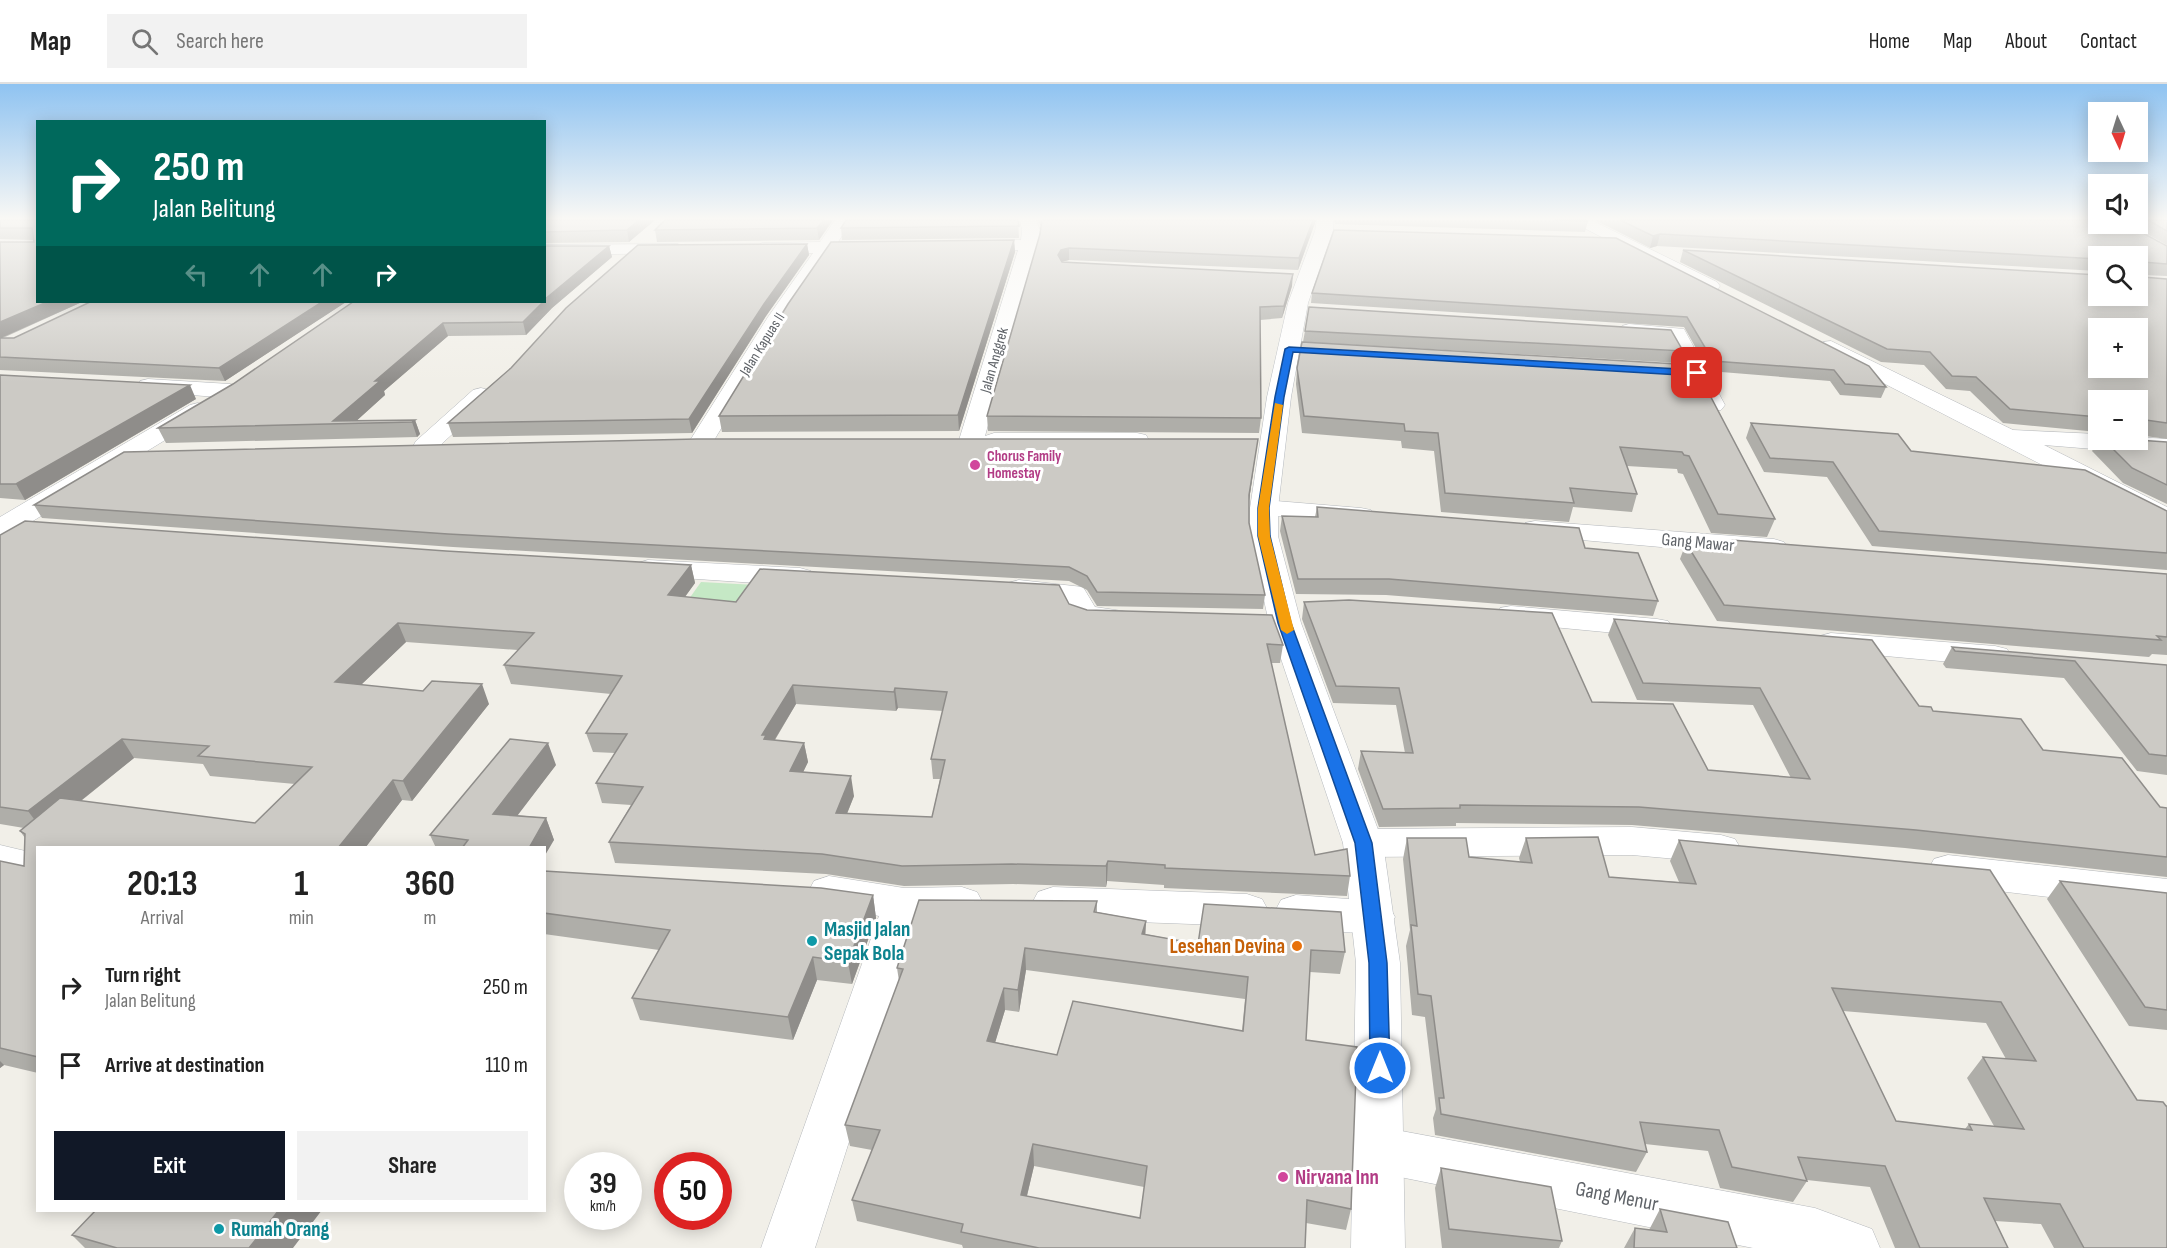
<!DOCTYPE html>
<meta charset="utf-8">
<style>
:root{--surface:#fff;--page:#f2f2f2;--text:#222;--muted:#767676;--line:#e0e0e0;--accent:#111827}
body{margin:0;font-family:"Sofia Sans Condensed",sans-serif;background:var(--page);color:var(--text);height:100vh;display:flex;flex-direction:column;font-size:22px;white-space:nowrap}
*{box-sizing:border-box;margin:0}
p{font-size:20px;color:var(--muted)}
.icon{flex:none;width:33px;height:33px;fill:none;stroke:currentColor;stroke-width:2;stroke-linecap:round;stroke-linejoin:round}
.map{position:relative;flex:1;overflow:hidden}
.drawer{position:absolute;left:36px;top:762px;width:510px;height:366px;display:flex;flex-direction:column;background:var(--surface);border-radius:0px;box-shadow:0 3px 15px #0003}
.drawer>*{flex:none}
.hud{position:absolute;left:36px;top:36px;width:510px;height:183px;border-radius:0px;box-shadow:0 3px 15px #0003;background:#00695c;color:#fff;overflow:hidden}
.needle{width:39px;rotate:176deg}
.tools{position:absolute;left:2088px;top:18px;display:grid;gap:12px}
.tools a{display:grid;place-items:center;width:60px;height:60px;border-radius:0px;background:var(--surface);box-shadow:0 3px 15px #0003;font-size:30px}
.speed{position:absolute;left:564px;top:1068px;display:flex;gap:12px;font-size:30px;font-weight:700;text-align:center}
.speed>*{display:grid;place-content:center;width:78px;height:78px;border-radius:50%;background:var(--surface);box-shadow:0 3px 15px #0003;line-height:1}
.speed small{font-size:15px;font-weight:400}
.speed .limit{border:9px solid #d22;background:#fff;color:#111}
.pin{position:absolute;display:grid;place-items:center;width:51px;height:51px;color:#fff;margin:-26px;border-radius:12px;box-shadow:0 3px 9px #0006}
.me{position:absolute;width:66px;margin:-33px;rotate:0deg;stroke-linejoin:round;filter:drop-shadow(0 0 4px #0008)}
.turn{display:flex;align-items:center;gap:21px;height:126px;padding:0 18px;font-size:27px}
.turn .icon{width:78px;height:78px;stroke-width:2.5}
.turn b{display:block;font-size:42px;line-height:51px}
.lanes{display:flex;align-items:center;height:57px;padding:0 18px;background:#0003;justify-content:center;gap:30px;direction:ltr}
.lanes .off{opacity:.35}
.eta{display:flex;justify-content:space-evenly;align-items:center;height:102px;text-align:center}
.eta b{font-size:36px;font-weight:700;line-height:42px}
.cta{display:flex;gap:12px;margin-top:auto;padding:12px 18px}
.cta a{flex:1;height:69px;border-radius:0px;background:var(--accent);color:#fff;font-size:24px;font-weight:700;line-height:69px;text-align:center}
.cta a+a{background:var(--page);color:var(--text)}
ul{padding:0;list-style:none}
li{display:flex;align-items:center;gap:18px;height:78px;padding:0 18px}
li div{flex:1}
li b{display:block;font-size:22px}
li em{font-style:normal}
header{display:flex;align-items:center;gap:36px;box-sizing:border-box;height:84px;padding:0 30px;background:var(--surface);border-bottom:2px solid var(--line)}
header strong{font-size:28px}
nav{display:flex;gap:33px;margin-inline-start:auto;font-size:21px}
.search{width:420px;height:54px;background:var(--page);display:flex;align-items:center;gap:15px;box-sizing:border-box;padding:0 21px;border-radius:0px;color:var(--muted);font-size:22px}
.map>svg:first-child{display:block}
.green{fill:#c5e8c5}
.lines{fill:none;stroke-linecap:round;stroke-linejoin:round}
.minor-casing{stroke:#b5b8bc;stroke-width:1}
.secondary-casing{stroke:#b6babf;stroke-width:1}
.minor{fill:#fff;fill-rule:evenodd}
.secondary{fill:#fff;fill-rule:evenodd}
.wall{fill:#afaea9;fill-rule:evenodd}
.shaded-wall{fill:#8f8d8a}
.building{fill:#cccac5;stroke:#8f8d8a;stroke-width:1.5;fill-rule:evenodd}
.route{fill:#1a73e8;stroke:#114b97;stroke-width:1.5}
.slow{fill:#f59e0b}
.hotel-dot{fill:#d1479c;stroke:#fff;stroke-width:2}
.culture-dot{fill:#0f9aa8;stroke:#fff;stroke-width:2}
.food-dot{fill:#e8710a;stroke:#fff;stroke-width:2}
.labels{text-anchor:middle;stroke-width:6;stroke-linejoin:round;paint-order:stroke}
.far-street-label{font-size:15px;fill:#5f6368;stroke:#fff}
.far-hotel-label{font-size:15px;font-weight:bold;fill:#b23c85;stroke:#fff;text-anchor:start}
.street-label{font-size:18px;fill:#5f6368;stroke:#fff}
.near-culture-label{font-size:21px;font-weight:bold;fill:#0d838f;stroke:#fff;text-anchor:start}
.near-food-label{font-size:21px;font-weight:bold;fill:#c56008;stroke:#fff;text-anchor:end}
.near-hotel-label{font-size:21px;font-weight:bold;fill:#b23c85;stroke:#fff;text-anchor:start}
.near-street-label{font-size:21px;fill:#5f6368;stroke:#fff}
</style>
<header>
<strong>Map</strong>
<div class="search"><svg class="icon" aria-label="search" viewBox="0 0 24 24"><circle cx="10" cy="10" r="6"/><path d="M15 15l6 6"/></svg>Search here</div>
<nav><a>Home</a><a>Map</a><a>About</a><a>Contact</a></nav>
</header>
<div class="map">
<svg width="2167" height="1164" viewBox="0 0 2167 1164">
<rect width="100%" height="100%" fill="#f1efe8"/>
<path class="green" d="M701 498 756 501 737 534 679 529Z"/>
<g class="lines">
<g class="minor-casing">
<path id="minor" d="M835 136H852L838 158H870L879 163 870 168 831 169 788 233 710 363 701 365 692 363 689 358 768 233 813 169H762L753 164 762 159 820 158Z
M1020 136H1036L1040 146 1038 161 985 352 994 349H1137L1146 351 1149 356 1146 361 994 363 985 361 982 357 980 361 971 363 962 361 959 356 1018 166 969 167 960 162 969 157 1021 156 1022 146Z
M1569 136H1591L1717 198 1720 202 1717 206H1703Z
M678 160 687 165 684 169 544 171V161Z
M1629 240 1684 245 1725 321 1721 326H1705L1669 255 1622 250 1619 246 1622 242Z
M1831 257 2013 346 2098 350V356H2138V353L2167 355V371L2044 361 2167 423V442L2157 440 1823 268 1820 263 1823 258Z
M148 295 230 300 238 302 241 307 238 312 230 314 140 307 137 302 140 297Z
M481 304 489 306 493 311 489 316 434 367 425 369 416 367 413 362 416 357 473 306Z
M1264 416 1361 424 1371 426 1375 432 1371 438 1361 440 1254 430 1250 424 1254 418Z
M1535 437 1774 455 1784 458 1788 464 1784 470 1774 473 1525 451 1521 445 1525 439Z
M648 476 800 484 811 487 815 493 811 499 800 502 638 491 633 485 638 479Z
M1019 496 1083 503 1095 523 1129 528 1134 535 1129 542 1118 544 1073 538 1061 517 1008 511 1004 505 1008 499Z
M1511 522 1657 535 1668 537 1673 544 1668 551 1657 553 1500 538 1495 531 1500 524Z
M1831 549 1995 562 2007 565 2011 572 2007 579 1995 582 1820 566 1815 559 1820 552Z
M1632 743 1721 751 1735 755 1741 765 1735 775 1721 779 1632 771 1363 773 1349 769 1343 759 1349 749 1363 745Z
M0 761 38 770V800L0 791Z
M1948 771 2167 795V827L1948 801 1934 797 1928 786 1934 775Z
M829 792 904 804 962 803 977 808 983 819 977 830 962 835 920 836 815 1164H761L879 832 814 819 808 808 814 797Z
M1053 803 1247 810 1262 815 1268 826 1262 837 1247 842 1053 835 1038 830 1032 819 1038 808Z
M1296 811 1374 817 1389 822 1395 833 1389 844C1362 853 1309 847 1281 838L1275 827 1281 816Z
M1380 1043 1815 1124 1872 1145 1880 1164H1753L1380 1089 1362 1083 1355 1066 1362 1049Z"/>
</g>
<g class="secondary-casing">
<path id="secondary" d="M1317 136H1333V147L1308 219 1291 313 1278 424V452L1301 539 1383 759 1400 879 1405 1164H1351L1356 879 1343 759 1269 539 1250 452V424L1267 313 1288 219 1315 147Z
M198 319 206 321 210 326 206 331 10 451 0 453V433L190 321Z"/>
</g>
<use href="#minor" class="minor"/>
<use href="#secondary" class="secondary"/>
</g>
<path class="wall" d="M0 136H38V218H82L3 254H14L90 218H346L225 297 0 286V158H34L33 156 0 155Z
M544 136H655L629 158 544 159Z
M665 136H833L819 156 657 158 655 146Z
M1018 136 1019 154 842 156 841 144Z
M1038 136H1316L1298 186 1069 176 1061 178 1292 202 1282 234 1260 236 1261 334 1259 349 988 347 987 332 1040 150 1041 143Z
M1334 136H1586L1588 137 1585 148 1335 140Z
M1595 136H2098L2167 162V192L2143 191V193L2167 195V355L2138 351V352V316H2098V349V348L2003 339 1970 307 1946 305 1924 281 1881 278 1680 178 1683 166 2098 212 2138 172H2098V189V187L1657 162 1650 164Z
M2138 136H2167V161L2129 140H2138Z
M1616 154 1886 303 1881 314 1840 311 1830 297 1709 287 1684 243 1311 219 1312 209Z
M1014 156 1015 168 959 347 722 348 719 332Z
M807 160 809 171 766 232 692 349 453 353 448 339 511 284Z
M609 162 612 173 552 224 526 251 448 252 384 307 385 311 356 337 415 336 420 350 417 353 166 359 158 344 233 300Z
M1305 247 1683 267 1679 279 1303 258Z
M1694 281 1775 435 1767 453 1711 449 1683 390 1678 389 1677 385 1627 382 1637 410 1632 428 1573 423 1569 438 1441 428 1434 367 1402 364 1401 357 1302 349 1296 300 1297 284Z
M0 291 196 315 25 416 0 414Z
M1751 339 1911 367 2167 427V486L1872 462 1827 393 1764 388 1746 354Z
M2099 356H2138L2167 358V420L2123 399 2092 367Z
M1256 367 1249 416V439L1265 511 1263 525 1097 522 1087 506 1069 497 453 463 42 434 34 421Z
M1317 423 1585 464 1658 517 1653 532 1386 511 1296 510 1280 447 1282 432 1315 433Z
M0 451 446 467 691 481 695 499 685 513 736 518 1069 520 1087 526 1283 561 1280 579H1271L1315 771 1350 792 1347 812 1164 804V801L1107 797 1106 803 1013 800 904 802 826 790 615 779 609 758 631 721 602 719 596 699 615 669 593 668 586 649 611 610 511 600 504 581 518 566 406 558 361 601 489 620 412 717 402 716 365 764H38V989L4 981 0 984V777L24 782 25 754 20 747 24 744 0 740ZM796 620 896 627 898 624 943 627 931 675 933 695H940L932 733 847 730 854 712 803 688 808 678 804 659 775 656ZM134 674 203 680 210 692 295 700 255 739 81 717Z
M1731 456 2167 490V571L2152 570 2149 573 1717 537 1680 475 1686 459 1728 462Z
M1304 518 1592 618 1708 686 1791 694 1753 621 1637 616 1608 551 1614 535 1919 622 2043 666 2160 723 2167 724V793L1905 764 1632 741 1456 739V742L1379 743 1358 685 1361 667 1405 669 1396 621 1333 619 1302 535Z
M1952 563 2167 581V691L2137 687 2064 594 1946 584 1943 580Z
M556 681 517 731 546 734 554 756 544 764H436L430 751Z
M1407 754 1469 773 1520 778 1519 774 1526 754 1609 793 1679 798 1670 777 1679 756 1990 786 2167 1164H2054L2041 1140 1995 1137 2008 1164H1895L1870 1103 1807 1096V1097L1793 1118 1720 1104 1708 1067 1645 1060 1647 1068 1636 1088 1435 1051 1433 1034 1436 1025 1425 933 1412 931 1406 862 1410 846 1403 775ZM1843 927 1986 939 2006 975 1983 973 1967 994 1994 1042 1969 1040 1965 1045 1896 1037Z
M544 787 873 811 876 834 852 900 817 896 793 956 640 936 632 914 659 866 544 850Z
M2060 797 2167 809V946L2129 942 2047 815Z
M1097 817V828L1146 837 1145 850 1198 860 1204 820 1345 868 1340 890 1310 888 1306 956 1351 1125 1346 1146 1306 1139 1305 1164H963L962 1161 857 1137 852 1116 872 1066 850 1062 845 1041 899 897 897 884ZM1026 886 1245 915 1242 947 1057 971 995 958 1005 926 1019 928ZM1034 1082 1144 1103 1140 1134 1027 1112Z
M1441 1084 1562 1157 1559 1164H1442L1435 1104Z
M1660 1125 1737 1164H1624L1635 1144 1649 1146Z
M72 1151 293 1164H85Z"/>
<path class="shaded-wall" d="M639 136H655L629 158 627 146Z
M824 136H833L819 156 817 144Z
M1313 136H1316L1298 186 1299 174Z
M1660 150 1657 162 1650 164 1653 152Z
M1014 156 1015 168 959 347 958 331Z
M807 160 809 171 766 232 692 349 689 335 764 220Z
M609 162 612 173 552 224 526 251 523 238 543 218H544L549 212Z
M1069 164V176L1061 178 1058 171 1061 166Z
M1293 190 1292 202 1282 234 1284 222Z
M47 218H82L3 253 0 259V238Z
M322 218H346L225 297 219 284Z
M443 239 448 252 384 307 385 311 353 340 333 337 375 297Z
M190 301 196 315 25 416 16 400Z
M415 336 420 350 417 353 412 338Z
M1258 355 1256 367 1248 424 1249 411Z
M691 481 695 499 673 529 668 511Z
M398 539 406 558 344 617 335 598Z
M482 600 489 620 412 717 403 697Z
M793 601 796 620 769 665 762 651Z
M895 604 898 624 896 627 894 608Z
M122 655 134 674 43 747 28 727Z
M548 659 556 681 502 752 493 730Z
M804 659 808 678 794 707 790 687Z
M851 692 854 712 839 749 836 729Z
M393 696 402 716 365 764H338Z
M546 734 554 756 544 773V764H529Z
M1108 777 1107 797 1106 803V782Z
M873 811 876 834 852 900 848 878Z
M1146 837 1145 858 1142 850Z
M1025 864 1026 886 1019 928 1018 906Z
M813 873 817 896 793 956 788 933Z
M1004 904 1005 926 989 979 987 957Z
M0 977 4 981 0 984Z
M1033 1060 1034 1082 1022 1132 1021 1111Z
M279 1126H322L293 1164H249Z"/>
<path class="building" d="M0 136H38V218H47L0 238V158H34L32 144H0Z
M544 136H639L627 146 544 148Z
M665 136H824L817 144 655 146Z
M846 136H1018L1019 142 841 144Z
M1042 136H1313L1299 174 1069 164 1061 166 1058 171 1062 178 1293 190 1284 222 1260 223 1261 334 987 332 1040 150Z
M1555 136H1586L1588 137Z
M1620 136H2098V140H2126L2167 162V180L2143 178V193L2167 195V339L2146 336 2144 339H2138V316H2098V333L2010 325 1976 293 1952 292 1930 268 1887 265 1683 166 2098 191V212H2138V172H2098V175L1660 150 1653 152ZM2098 244H2138V284H2098Z
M2148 136H2167V147Z
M1334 146 1616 154 1869 282 1886 303 1845 300 1834 286 1713 277 1687 233 1312 209Z
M1014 156 958 331 719 332 788 220 831 158Z
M807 160 764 220 689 335 448 339 511 284 566 224 638 161Z
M544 162H609L544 216Z
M90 218H322L219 284 0 273V254H14Z
M353 218H543L523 238 443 239 375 297H380L333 337 415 336 412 338 158 344 233 300Z
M1309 223 1671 246 1683 267 1305 247Z
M1302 258 1694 281 1775 435 1718 430 1689 372 1684 371 1682 368 1620 363 1637 410 1570 404 1574 419 1445 409 1438 349 1405 347 1404 340 1304 332 1297 284Z
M0 291 190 301 16 400H0Z
M1751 339 1898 350 1911 367 2085 386 2167 427V469L1879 447 1833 378 1770 374Z
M697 355H1258L1249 411V439L1265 511 1097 508 1087 492 1069 483 448 450 34 421 124 368Z
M2104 356H2137L2167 358V401L2132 384Z
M1317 423 1579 444 1585 464 1638 469 1658 517 1389 495H1298L1282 432 1318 433Z
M25 437 446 467 691 481 668 511 736 518 760 485 1059 501 1069 520 1087 526 1272 531 1283 561 1267 560 1315 771 1347 765 1350 792 1165 784V781L1108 777 1106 782 1012 780 902 782 822 770 609 758 643 703 596 699 627 650 586 649 622 592 504 581 534 549 398 539 335 598 423 607 432 597 482 600 403 697 393 696 338 764H38V973L0 964V777L24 782 25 750 20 747 60 714 255 739 312 683 198 672 209 662 122 655 28 727 0 723V451ZM793 601 894 608 895 604 947 608 931 675 945 676 932 733 836 729 851 692 790 687 804 659 764 655 766 651H762Z
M1731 456 2167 490V553L2157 552 2161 556 1724 521 1686 459 1735 462Z
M1349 516 1552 529 1592 618 1673 620 1708 686 1810 695 1760 604 1643 599 1614 535 1872 556 1919 622 1931 623 1933 627 2021 635 2043 666 2122 674 2160 723 2167 724V773L1916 746 1639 723 1460 721V724L1383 725 1361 667 1413 669 1399 604 1336 602 1304 518Z
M1952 563 2167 581V672L2149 670 2075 577 1955 567Z
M510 655 548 659 493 730 546 734 529 764H462L468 756 430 751Z
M1598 753 1609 793 1696 800 1679 756 1990 786 2137 1016 2163 1018 2166 1022H2167V1164H2084L2060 1120 1984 1114 2008 1164H1920L1885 1082 1798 1073 1807 1097 1732 1083 1719 1046 1640 1038 1647 1068 1441 1030 1439 1014H1444L1431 912 1418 910 1411 841 1417 842 1407 754H1466L1469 773 1532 779 1526 754ZM1832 904 2001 918 2036 977 1983 973 2024 1045 1969 1040 1972 1046 1896 1037Z
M544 787 821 804 873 811 848 878 813 873 788 933 632 914 670 846 544 829Z
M2060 797 2167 809V926L2145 923Z
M919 816 1097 817 1094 828 1146 837 1142 850 1198 860 1204 820 1341 828 1345 868 1311 866 1306 956 1357 963 1351 1125 1307 1116 1305 1164H1039L961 1148 963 1140 852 1116 880 1046 845 1041 903 885 897 884ZM1025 864 1248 893 1243 947 1073 917 1057 971 987 957 1004 904 1018 906ZM1033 1060 1147 1082 1140 1134 1021 1111Z
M1441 1084 1551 1103 1562 1157 1449 1145Z
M1660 1125 1728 1138 1737 1164H1634L1635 1144 1667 1148Z
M96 1126H279L249 1164H117L72 1151Z"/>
<linearGradient id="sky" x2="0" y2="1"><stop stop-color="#8fc3f1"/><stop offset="0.45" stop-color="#f9f8f5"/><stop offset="1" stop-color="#f9f8f5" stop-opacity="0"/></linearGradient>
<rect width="2167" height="299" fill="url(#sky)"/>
<path class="route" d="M1289 263 1697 286 1701 289 1697 292 1293 268 1284 313 1269 424 1270 452 1291 539 1372 759 1387 879 1390 984 1387 990 1380 992 1373 990 1370 984 1369 879 1355 759 1278 539 1258 452V424L1275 313 1285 265Z"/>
<path class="slow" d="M1275 319 1283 321 1269 424 1270 452 1294 546 1287 550 1281 546 1258 452V424Z"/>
<g class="hotel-dot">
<circle cx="975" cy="381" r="6"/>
<circle cx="1283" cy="1093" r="6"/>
</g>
<g class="culture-dot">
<circle cx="812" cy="857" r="6"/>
<circle cx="219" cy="1145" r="6"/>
</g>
<circle class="food-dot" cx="1297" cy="862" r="6"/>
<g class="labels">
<g class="far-street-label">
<text transform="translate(762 260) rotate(-58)" y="5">Jalan Kapuas II</text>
<text transform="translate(994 276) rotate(-74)" y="5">Jalan Anggrek</text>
</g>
<g class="far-hotel-label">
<text x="987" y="377">Chorus Family<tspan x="987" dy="17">Homestay</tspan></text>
</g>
<g class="street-label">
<text transform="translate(1698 458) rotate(5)" y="6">Gang Mawar</text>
</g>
<g class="near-culture-label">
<text x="824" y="852">Masjid Jalan<tspan x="824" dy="24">Sepak Bola</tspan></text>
<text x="231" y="1152">Rumah Orang</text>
</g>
<g class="near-food-label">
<text x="1285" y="869">Lesehan Devina</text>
</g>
<g class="near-hotel-label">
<text x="1295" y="1100">Nirvana Inn</text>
</g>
<g class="near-street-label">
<text transform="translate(1617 1112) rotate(11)" y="7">Gang Menur</text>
</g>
</g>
</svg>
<div class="tools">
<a><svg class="needle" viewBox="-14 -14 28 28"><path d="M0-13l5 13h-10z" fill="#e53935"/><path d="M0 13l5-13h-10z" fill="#767676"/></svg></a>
<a><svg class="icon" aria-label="sound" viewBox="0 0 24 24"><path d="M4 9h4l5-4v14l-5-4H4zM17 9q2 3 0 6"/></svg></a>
<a><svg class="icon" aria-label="search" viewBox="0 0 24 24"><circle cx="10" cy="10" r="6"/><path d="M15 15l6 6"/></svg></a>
<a>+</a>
<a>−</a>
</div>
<div class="speed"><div>39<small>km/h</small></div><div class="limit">50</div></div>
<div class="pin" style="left:1697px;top:289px;background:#d93025"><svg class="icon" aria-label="arrive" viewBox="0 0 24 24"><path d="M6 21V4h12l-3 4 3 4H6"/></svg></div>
<svg class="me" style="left:1380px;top:984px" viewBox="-20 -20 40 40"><circle r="17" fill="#1a73e8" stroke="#fff" stroke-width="3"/><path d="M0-11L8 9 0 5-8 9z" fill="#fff"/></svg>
<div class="hud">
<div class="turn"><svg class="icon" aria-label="right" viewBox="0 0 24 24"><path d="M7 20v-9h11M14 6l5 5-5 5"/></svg><div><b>250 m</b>Jalan Belitung</div></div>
<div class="lanes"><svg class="icon off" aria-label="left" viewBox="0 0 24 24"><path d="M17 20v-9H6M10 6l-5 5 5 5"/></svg><svg class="icon off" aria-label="ahead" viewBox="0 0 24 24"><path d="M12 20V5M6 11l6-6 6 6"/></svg><svg class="icon off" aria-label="ahead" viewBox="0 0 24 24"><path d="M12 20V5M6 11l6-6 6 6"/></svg><svg class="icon" aria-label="right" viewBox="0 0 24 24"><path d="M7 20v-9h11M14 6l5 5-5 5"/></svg></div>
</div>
<section class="drawer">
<div class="eta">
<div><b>20:13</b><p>Arrival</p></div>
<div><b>1</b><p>min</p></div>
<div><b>360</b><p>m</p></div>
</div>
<ul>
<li><svg class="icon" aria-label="right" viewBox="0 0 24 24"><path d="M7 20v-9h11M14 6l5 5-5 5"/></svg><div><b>Turn right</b><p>Jalan Belitung</p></div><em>250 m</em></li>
<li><svg class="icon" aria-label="arrive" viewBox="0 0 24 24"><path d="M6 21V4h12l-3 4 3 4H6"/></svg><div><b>Arrive at destination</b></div><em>110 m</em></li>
</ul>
<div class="cta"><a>Exit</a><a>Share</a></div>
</section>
</div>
